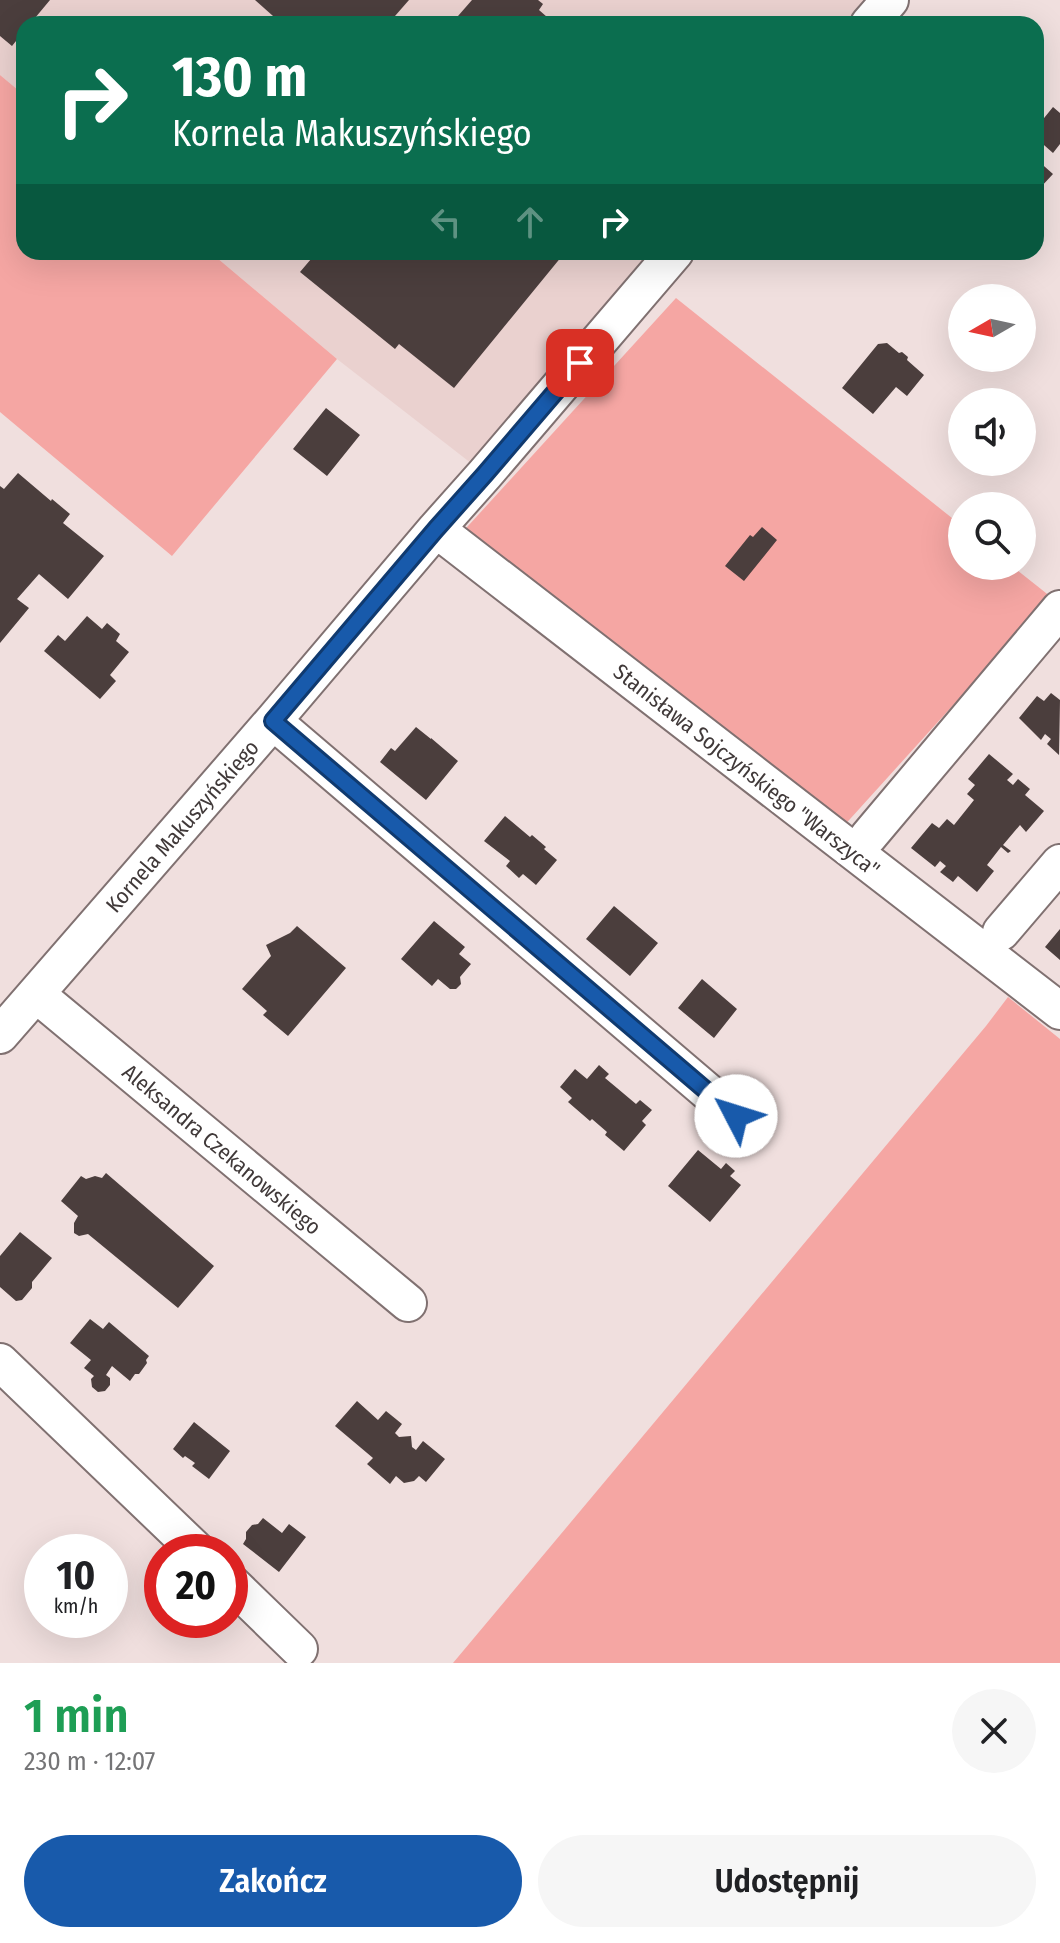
<!DOCTYPE html>
<html lang="pl">
<meta charset="utf-8">
<style>
:root{--surface:#fff;--page:#f6f6f6;--text:#202124;--muted:#757577;--accent:#185aab}
body{margin:0;font-family:"Fira Sans Condensed",sans-serif;background:var(--page);color:var(--text);height:100vh;display:flex;flex-direction:column;font-size:30px;white-space:nowrap}
*{box-sizing:border-box;margin:0}
p{font-size:26px;color:var(--muted)}
.icon{flex:none;width:44px;height:44px;fill:none;stroke:currentColor;stroke-width:2;stroke-linecap:round;stroke-linejoin:round}
.map{position:relative;height:1663px;overflow:hidden}
.details{display:flex;flex-direction:column;background:var(--surface);flex:1}
.details>*{flex:none}
.top-card{position:absolute;left:16px;top:16px;width:1028px;height:244px;border-radius:24px;box-shadow:0 8px 32px #0002;background:#0b6e4f;color:#fff;overflow:hidden}
.needle{width:52px;rotate:261deg}
.tools{position:absolute;left:948px;top:284px;display:grid;gap:16px}
.tools a{display:grid;place-items:center;width:88px;height:88px;border-radius:50%;background:var(--surface);box-shadow:0 8px 32px #0002;font-size:40px}
.speed{position:absolute;left:24px;top:1534px;display:flex;gap:16px;font-size:40px;font-weight:700;text-align:center}
.speed>*{display:grid;place-content:center;width:104px;height:104px;border-radius:50%;background:var(--surface);box-shadow:0 8px 32px #0002;line-height:1}
.speed small{font-size:20px;font-weight:400}
.speed .limit{border:12px solid #d22;background:#fff;color:#111}
.pin{position:absolute;display:grid;place-items:center;width:68px;height:68px;color:#fff;margin:-34px;border-radius:16px;box-shadow:0 4px 12px #0006}
.me{position:absolute;width:88px;margin:-44px;rotate:310deg;stroke-linejoin:round;filter:drop-shadow(0 0 6px #0008)}
.turn{display:flex;align-items:center;gap:28px;height:168px;padding:0 24px;font-size:36px}
.turn .icon{width:104px;height:104px;stroke-width:2.5}
.turn b{display:block;font-size:56px;line-height:68px}
.lanes{display:flex;align-items:center;height:76px;padding:0 24px;background:#0003;justify-content:center;gap:40px;direction:ltr}
.lanes .off{opacity:.35}
.round{display:grid;place-items:center;flex:none;width:84px;height:84px;border-radius:42px;background:var(--page)}
.overview{display:flex;align-items:center;justify-content:space-between;height:136px;padding:0 24px}
h1{font-size:48px;font-weight:600;line-height:60px;color:#1e9e55}
.button{display:flex;gap:16px;margin-top:auto;padding:16px 24px}
.button a{flex:1;height:92px;border-radius:48px;background:var(--accent);color:#fff;font-size:32px;font-weight:600;line-height:92px;text-align:center}
.button a+a{background:var(--page);color:var(--text)}
.map>svg:first-child{display:block}
.built{fill:#ead1cf}
.green{fill:#f5a6a3}
.building{fill:#4b3e3d}
.lines{fill:none;stroke-linecap:round;stroke-linejoin:round}
.minor-casing{stroke:#807171;stroke-width:40}
.minor{stroke:#fff;stroke-width:36}
.route-casing{stroke:#103a6f;stroke-width:20}
.route{stroke:#185aab;stroke-width:14}
.labels{text-anchor:middle;stroke-width:8;stroke-linejoin:round;paint-order:stroke}
.street-label{font-size:22px;fill:#403939;stroke:#fff}
</style>
<div class="map">
<svg width="1060" height="1663" viewBox="0 0 1060 1663">
<rect width="100%" height="100%" fill="#f0dfde"/>
<path class="built" d="M0 0H890L869 24H24V95L0 75Z
M210 252H675L485 474 337 359Z"/>
<path class="green" d="M0 75 24 95V252H210L337 359 172 556 0 412Z
M676 298 962 526V566H1012L1051 597 841 829 458 537Z
M1008 997 1060 1039V1663H453L986 1026Z"/>
<path class="building" d="M0 0H50L30 24H24V31L12 46 0 36Z
M255 0H409L388 24H282Z
M472 0H538L543 4 539 10 555 24H451Z
M1053 107 1060 113V144L1053 153 1036 138V128Z
M1036 159 1053 174 1040 188 1036 184Z
M317 252H557L562 256 454 388 399 344 395 349 300 272Z
M887 343 899 353 902 352 908 357 907 360 924 375 907 396 896 387 873 414 842 388 878 344Z
M326 408 360 435 327 476 293 449Z
M18 473 51 501 52 499 70 514 63 523 104 556 68 599 39 574 17 599 29 608 0 643V486L4 489Z
M762 527 777 540 744 581 725 566 750 535 753 537Z
M87 616 102 629 107 623 120 634 116 641 129 652 110 675 116 681 100 699 44 651 58 635 65 641Z
M1051 693 1060 700 1059 755 1047 744 1051 739 1045 734 1041 740 1019 718 1037 696 1044 701Z
M416 727 431 739V738L458 761 426 800 380 762 391 748 395 751Z
M989 754 1013 774 1007 780 1013 785 1018 779 1030 789 1025 795 1044 811 1026 832 1020 825 1003 845 1011 851 1008 853 1001 847 987 865 994 871 977 892 958 876 953 882 940 872 946 866 940 861 935 867 911 848 932 823 939 828 947 819 954 825 974 800 967 794 975 785 968 779Z
M505 816 530 837 532 835 546 847 544 849 557 860 536 885 523 874 519 878 506 866 510 861 484 841Z
M614 906 658 943 630 976 586 939Z
M434 921 465 947 459 954 471 964 460 977 461 984 456 989H450L438 979 432 986 401 959Z
M297 926 346 968 288 1036 263 1015 267 1011 242 989 271 956 266 945 290 933Z
M1060 929V960L1045 947Z
M702 979 737 1009 714 1038 678 1008Z
M599 1065 609 1074 605 1078 617 1088 636 1104 640 1100 652 1110 642 1121 646 1125 624 1151 605 1135 607 1132 592 1119 590 1121 568 1102 572 1098 560 1087 575 1069 587 1079Z
M698 1150 721 1169 726 1163 735 1171 730 1176 741 1185 710 1222 668 1186Z
M106 1173 214 1266 178 1308 88 1234 79 1236 74 1233V1223L78 1216 61 1201 81 1176 86 1179 95 1176 102 1178Z
M20 1232 52 1258 32 1282V1288L22 1300 16 1301 0 1287V1256Z
M90 1319 103 1329 109 1322 149 1356 146 1360 147 1363 139 1374H135L130 1381 112 1366 106 1375 110 1378V1385L105 1391 98 1392 92 1387 91 1379 94 1376 84 1368 91 1360 70 1343Z
M357 1401 378 1420 386 1411 402 1424 395 1433 399 1437 411 1436 412 1447 416 1450 423 1441 445 1459 426 1482 419 1476 414 1481 404 1483 396 1476 390 1484 367 1464 373 1458 335 1426Z
M194 1422 230 1451 209 1479 192 1466 195 1463 185 1456 183 1458 173 1449Z
M263 1518 282 1533 289 1524 306 1537 279 1572 243 1544 246 1539V1532L252 1525 258 1524Z"/>
<g class="lines">
<g class="minor-casing">
<path id="minor" d="M869 24 890 0
M436 529 1060 1011
M273 721 736 1116
M868 837 1060 609
M1001 932 1060 863
M36 994 408 1303
M0 1035 273 721 436 529 485 474 675 252
M0 1362 198 1552
M230 1582 299 1649"/>
</g>
<use href="#minor" class="minor"/>
</g>
<g class="lines">
<g class="route-casing">
<path id="route" d="M580 363 485 474 436 529 273 721 736 1116"/>
</g>
<use href="#route" class="route"/>
</g>
<g class="labels">
<g class="street-label">
<text transform="translate(747 770) rotate(38)" y="8">Stanisława Sojczyńskiego "Warszyca"</text>
<text transform="translate(182 826) rotate(-49)" y="8">Kornela Makuszyńskiego</text>
<text transform="translate(222 1149) rotate(40)" y="8">Aleksandra Czekanowskiego</text>
</g>
</g>
</svg>
<div class="tools">
<a><svg class="needle" viewBox="-14 -14 28 28"><path d="M0-13l5 13h-10z" fill="#e53935"/><path d="M0 13l5-13h-10z" fill="#757577"/></svg></a>
<a><svg class="icon" aria-label="sound" viewBox="0 0 24 24"><path d="M4 9h4l5-4v14l-5-4H4zM17 9q2 3 0 6"/></svg></a>
<a><svg class="icon" aria-label="search" viewBox="0 0 24 24"><circle cx="10" cy="10" r="6"/><path d="M15 15l6 6"/></svg></a>
</div>
<div class="speed"><div>10<small>km/h</small></div><div class="limit">20</div></div>
<div class="pin" style="left:580px;top:363px;background:#d93025"><svg class="icon" aria-label="arrive" viewBox="0 0 24 24"><path d="M6 21V4h12l-3 4 3 4H6"/></svg></div>
<svg class="me" style="left:736px;top:1116px" viewBox="-20 -20 40 40"><circle r="19" fill="#fff"/><path d="M0-13L10 11 0 6-10 11z" fill="#185aab"/></svg>
<div class="top-card">
<div class="turn"><svg class="icon" aria-label="right" viewBox="0 0 24 24"><path d="M7 20v-9h11M14 6l5 5-5 5"/></svg><div><b>130 m</b>Kornela Makuszyńskiego</div></div>
<div class="lanes"><svg class="icon off" aria-label="left" viewBox="0 0 24 24"><path d="M17 20v-9H6M10 6l-5 5 5 5"/></svg><svg class="icon off" aria-label="ahead" viewBox="0 0 24 24"><path d="M12 20V5M6 11l6-6 6 6"/></svg><svg class="icon" aria-label="right" viewBox="0 0 24 24"><path d="M7 20v-9h11M14 6l5 5-5 5"/></svg></div>
</div>
</div>
<section class="details">
<div class="overview"><div><h1>1 min</h1><p>230 m · 12:07</p></div><a class="round"><svg class="icon" aria-label="close" viewBox="0 0 24 24"><path d="M6 6l12 12M18 6L6 18"/></svg></a></div>
<div class="button"><a>Zakończ</a><a>Udostępnij</a></div>
</section>
